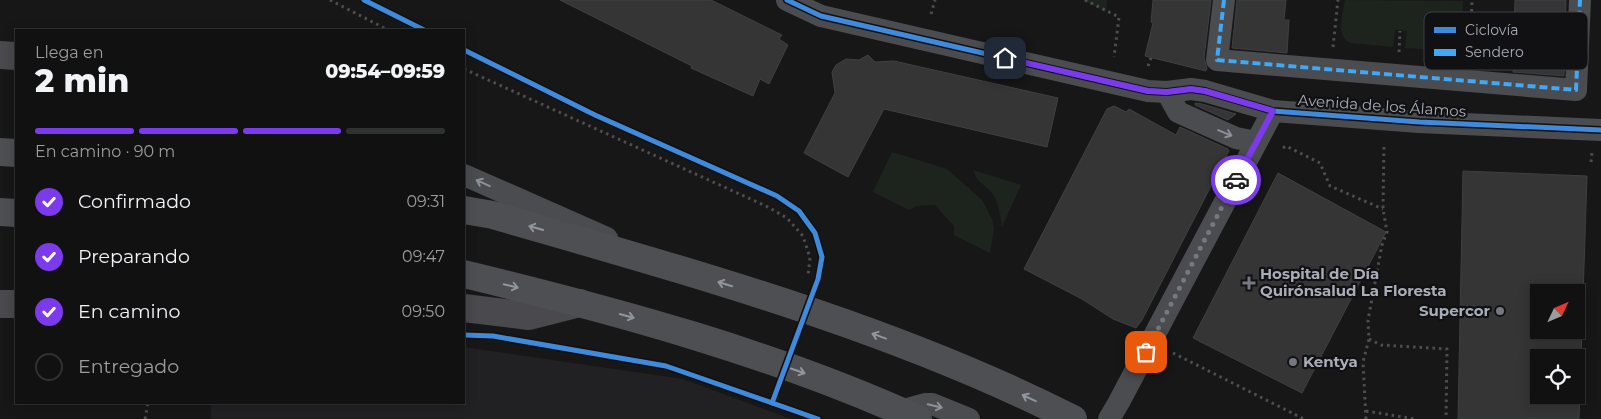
<!DOCTYPE html>
<html lang="es">
<head>
<meta charset="utf-8">
<style>
	body { margin:0; font-family:Montserrat,sans-serif; background:#1a1a1a; color:#f1f3f6; height:100vh; display:flex; flex-direction:column; font-size:19px; white-space:nowrap }
	* { box-sizing:border-box; margin:0 }
	p { font-size:16px; color:#9c9d9f }
	.icon { flex:none; width:28px; height:28px; fill:none; stroke:currentColor; stroke-width:2; stroke-linecap:round; stroke-linejoin:round }
	.map { position:relative; flex:1; overflow:hidden }
	.panel { position:absolute; left:15px; top:29px; width:450px; height:375px; display:flex; flex-direction:column; background:#111; border-radius:0px; box-shadow:0 2px 12px #0003,0 0 0 1px #303131 }
	.panel>* { flex:none }
	.needle { width:32px; rotate:46deg }
	.controls { position:absolute; left:1530px; top:284px; display:grid; gap:10px }
	.controls a { display:grid; place-items:center; width:55px; height:55px; border-radius:0px; background:#111; box-shadow:0 2px 12px #0003,0 0 0 1px #303131; font-size:25px }
	.pin { position:absolute; display:grid; place-items:center; width:42px; height:42px; color:#fff; margin:-21px; border-radius:10px; box-shadow:0 2px 8px #0006 }
	.courier { position:absolute; display:grid; place-items:center; width:50px; height:50px; margin:-25px; border:4px solid #7c3aed; border-radius:50%; background:#fff; color:#222; box-shadow:0 1px 6px #0007 }
	.headline em { font-style:normal; font-weight:800 }
	.headline div { display:flex; flex-direction:column-reverse }
	.headline { display:flex; align-items:center; justify-content:space-between; height:85px; padding:0 20px }
	h1 { font-size:32px; font-weight:800; line-height:38px }
	.bar { display:grid; grid-template-columns:repeat(4,1fr); gap:8px 5px; align-content:center; height:60px; padding:0 20px }
	.bar i { height:6px; border-radius:4px; background:#303131 }
	.bar .on { background:#7c3aed }
	.bar p { grid-column:span 4 }
	ol { padding:0 20px; list-style:none }
	li { display:flex; align-items:center; gap:15px; height:55px }
	li p { margin-inline-start:auto }
	li .icon { padding:5px; border-radius:50%; background:#7c3aed; color:#fff; stroke-width:4 }
	li:last-child { color:#9c9d9f }
	li i { width:28px; height:28px; border:2px solid #303131; border-radius:50% }
	.map>svg:first-child { display:block }
	.built { fill:#212123 }
	.green { fill:#1d241e }
	.building { fill:#353536; stroke:#3f4043; fill-rule:evenodd }
	.lines { fill:none; stroke-linecap:round; stroke-linejoin:round }
	.path { stroke:#4d4e52; stroke-width:3; stroke-dasharray:2.5 4; stroke-linecap:butt }
	.street { stroke:#4b4c50; stroke-width:22 }
	.secondary { stroke:#4a4a4e; stroke-width:28 }
	.primary { stroke:#4d4f52; stroke-width:28 }
	.quiet { stroke:#3fa9f5; stroke-width:4; stroke-dasharray:8 4; stroke-linecap:butt }
	.cycleway-casing { stroke:#111113; stroke-width:8 }
	.cycleway { stroke:#408adc; stroke-width:5 }
	.oneway { stroke:#8c9099 }
	.oneway2 { stroke:#91969e }
	.done { stroke:#757880; stroke-width:5; stroke-dasharray:0 9 }
	.route { stroke:#7c3aed; stroke-width:6 }
	.poi-dot { fill:#757880; stroke:#111113; stroke-width:2 }
	.labels { text-anchor:middle; stroke-width:4.5; stroke-linejoin:round; paint-order:stroke }
	.street-label { font-size:15px; fill:#a8adb8; stroke:#111113 }
	.poi-label { font-size:15px; font-weight:bold; fill:#a8adb8; stroke:#111113; text-anchor:start }
	.key { fill:#111113; stroke:#3e4045; stroke-width:1 }
	.key-label { font-size:14px; fill:#a8adb8 }
</style>
</head>
<body>
<div class="map">
<svg width="1601" height="419" viewBox="0 0 1601 419">
	<rect width="100%" height="100%" fill="#171717"/>
	<!-- built -->
	<path class="built" d="M464,347L683,379L791,419H211V403L464,402Z"/>
	<!-- green -->
	<g class="green">
		<path d="M1082,0H1107L1106,12Z"/>
		<path d="M1345,0L1463,1L1462,41L1454,51L1405,48L1407,31L1395,30L1393,47L1351,43C1335,37 1343,13 1345,0Z"/>
		<path d="M892,152L947,169L982,200L992,219L994,229L990,253L954,235V226L935,205L917,206L909,210L873,192Z"/>
		<path d="M973,170L1021,185L1002,227C1000,216 999,201 991,192C983,183 977,183 973,170Z"/>
	</g>
	<!-- building -->
	<g class="building">
		<path d="M560,0H711L782,35L779,39L788,45L769,84L760,79L753,96L691,68L692,66Z"/>
		<path d="M1153,0H1211L1204,58L1207,68L1206,71L1145,56L1153,23L1151,22Z"/>
		<path d="M1237,0H1286L1284,20H1289L1287,53L1232,48Z"/>
		<path d="M1515,0H1566L1564,76L1513,72Z"/>
		<path d="M868,55L875,62L894,61L1058,98L1047,147L884,109L848,177L804,153L835,93L832,72L836,65L846,59L859,60Z"/>
		<path d="M1195,103L1202,104L1236,114L1228,120L1195,105Z"/>
		<path d="M1114,106L1126,112L1129,109L1176,135L1180,127L1228,149L1229,151L1142,320L1136,328L1113,319L1082,299L1024,269L1107,109Z"/>
		<path d="M1463,171L1587,176L1579,419H1458ZM1539,292H1576V330H1539ZM1539,358H1576V395H1539Z"/>
		<path d="M1278,173L1386,232L1302,393L1193,338Z"/>
	</g>
	<g class="lines">
		<!-- path -->
		<g class="path">
			<path d="M330,0L388,30"/>
			<path d="M1085,0L1119,17L1114,57"/>
			<path d="M931,14L935,0"/>
			<path d="M1333,47L1338,0"/>
			<path d="M1399,52L1400,31"/>
			<path d="M1470,57L1472,0"/>
			<path d="M1148,66L1151,58"/>
			<path d="M464,69L766,206L787,218L803,236L810,258L808,276"/>
			<path d="M1283,148L1286,146L1320,163L1330,186L1383,209"/>
			<path d="M1591,162L1592,152"/>
			<path d="M1369,339L1381,345L1447,349L1446,419"/>
			<path d="M1173,353L1304,419"/>
			<path d="M1366,411L1415,419"/>
			<path d="M145,419L148,402"/>
			<path d="M1366,419L1363,362L1369,339L1368,320L1382,245L1387,232L1383,209L1384,143"/>
		</g>
		<!-- street -->
		<g class="street">
			<path d="M787,0L821,16L1148,91L1167,92L1191,89L1205,91L1273,111L1419,122L1601,130"/>
			<path d="M1224,0L1217,60L1576,90L1580,0"/>
			<path d="M1167,92L1178,112L1236,138L1256,142"/>
			<path d="M464,175L607,238"/>
			<path d="M900,411L925,404H932L969,419"/>
			<path d="M1109,419L1119,402L1273,111"/>
		</g>
		<!-- secondary -->
		<g class="secondary">
			<path d="M0,55L16,56"/>
			<path d="M0,304H16"/>
			<path d="M464,308L529,316L580,303"/>
		</g>
		<!-- primary -->
		<g class="primary">
			<path d="M0,152L16,153"/>
			<path d="M464,210L493,215C689,272 890,326 1073,419"/>
			<path d="M0,212L16,213"/>
			<path d="M464,274C617,311 775,354 918,419"/>
		</g>
		<!-- quiet -->
		<path class="quiet" d="M1224,0L1217,60L1576,90L1580,0"/>
		<!-- cycleway casing -->
		<g class="cycleway-casing">
			<g id="cycleway">
				<path d="M364,0L424,30"/>
				<path d="M787,0L821,16L1148,91L1167,92L1191,89L1205,91L1273,111L1419,122L1601,130"/>
				<path d="M464,50L595,115L777,196L799,211L815,233L822,257L818,279L772,403"/>
				<path d="M464,335L493,336L666,366L818,419"/>
			</g>
		</g>
		<!-- cycleway -->
		<use href="#cycleway" class="cycleway"/>
	</g>
	<!-- one-way arrows -->
	<defs><path id="oneway-shaft" d="M-6 0H5M1.5-3L5.5 0L1.5 3" fill="none" stroke-width="1.6" stroke-linecap="round" stroke-linejoin="round" transform="scale(1.25)"/></defs>
	<g class="oneway">
		<use href="#oneway-shaft" transform="translate(1225 133) rotate(22)"/>
		<use href="#oneway-shaft" transform="translate(483 183) rotate(-156)"/>
		<use href="#oneway-shaft" transform="translate(935 406) rotate(14)"/>
	</g>
	<g class="oneway2">
		<use href="#oneway-shaft" transform="translate(536 228) rotate(-164)"/>
		<use href="#oneway-shaft" transform="translate(725 284) rotate(-163)"/>
		<use href="#oneway-shaft" transform="translate(511 286) rotate(14)"/>
		<use href="#oneway-shaft" transform="translate(627 316) rotate(16)"/>
		<use href="#oneway-shaft" transform="translate(879 336) rotate(-160)"/>
		<use href="#oneway-shaft" transform="translate(798 371) rotate(19)"/>
		<use href="#oneway-shaft" transform="translate(1029 398) rotate(-155)"/>
	</g>
	<g class="lines">
		<!-- done -->
		<path class="done" d="M1146,352L1236,180"/>
		<!-- route -->
		<path class="route" d="M1005,58L1148,91L1167,92L1191,89L1205,91L1273,111L1236,180"/>
	</g>
	<!-- markers -->
	<g class="poi-dot">
		<path d="M1246.5 275.5h5v5h5v5h-5v5h-5v-5h-5v-5h5z"/>
		<circle cx="1500" cy="311" r="5"/>
		<circle cx="1293" cy="362" r="5"/>
	</g>
	<g class="labels">
		<!-- street labels -->
		<g class="street-label">
			<text transform="translate(1382 106) rotate(4)" y="5">Avenida de los Álamos</text>
		</g>
		<!-- poi labels -->
		<g class="poi-label">
			<text x="1260" y="279">Hospital de Día<tspan x="1260" dy="17">Quirónsalud La Floresta</tspan></text>
			<text x="1490" y="316" text-anchor="end">Supercor</text>
			<text x="1303" y="367">Kentya</text>
		</g>
	</g>
	<!-- legend -->
	<rect x="1424" y="12" width="164" height="58" rx="8" class="key"/>
	<rect x="1434" y="27" width="22" height="6" fill="#408adc"/>
	<rect x="1434" y="49" width="22" height="7" fill="#3fa9f5"/>
	<g class="key-label">
		<text x="1465" y="35">Ciclovía</text>
		<text x="1465" y="57">Sendero</text>
	</g>
</svg>
<div class="controls">
<a><svg class="needle" viewBox="-14 -14 28 28"><path d="M0-13l5 13h-10z" fill="#e53935"/><path d="M0 13l5-13h-10z" fill="#9c9d9f"/></svg></a>
<a><svg class="icon" aria-label="locate" viewBox="0 0 24 24"><circle cx="12" cy="12" r="6"/><path d="M12 2v4M12 18v4M2 12h4M18 12h4"/></svg></a>
</div>
<div class="pin" style="left:1146px;top:352px;background:#ea580c"><svg class="icon" aria-label="bag" viewBox="0 0 24 24"><path d="M5 8h14l-1 12H6zM9 8a3 3 0 0 1 6 0"/></svg></div>
<div class="pin" style="left:1005px;top:58px;background:#1f2937"><svg class="icon" aria-label="home" viewBox="0 0 24 24"><path d="M3 11l9-7 9 7M6 9v11h12V9"/></svg></div>
<div class="courier" style="left:1236px;top:180px"><svg class="icon" aria-label="car" viewBox="0 0 24 24"><path d="M5 17H2v-5l4-1 3-4h7l3 4 3 1v5h-3M9 17h6M6 11h13"/><circle cx="7" cy="17" r="2"/><circle cx="17" cy="17" r="2"/></svg></div>
<section class="panel">
<div class="headline"><div><h1>2 min</h1><p>Llega en</p></div><em>09:54–09:59</em></div>
<div class="bar"><i class="on"></i><i class="on"></i><i class="on"></i><i></i><p>En camino · 90 m</p></div>
<ol>
<li><svg class="icon" aria-label="check" viewBox="0 0 24 24"><path d="M5 12l5 5 9-10"/></svg>Confirmado<p>09:31</p></li>
<li><svg class="icon" aria-label="check" viewBox="0 0 24 24"><path d="M5 12l5 5 9-10"/></svg>Preparando<p>09:47</p></li>
<li><svg class="icon" aria-label="check" viewBox="0 0 24 24"><path d="M5 12l5 5 9-10"/></svg>En camino<p>09:50</p></li>
<li><i></i>Entregado</li>
</ol>
</section>
</div>
</body>
</html>
